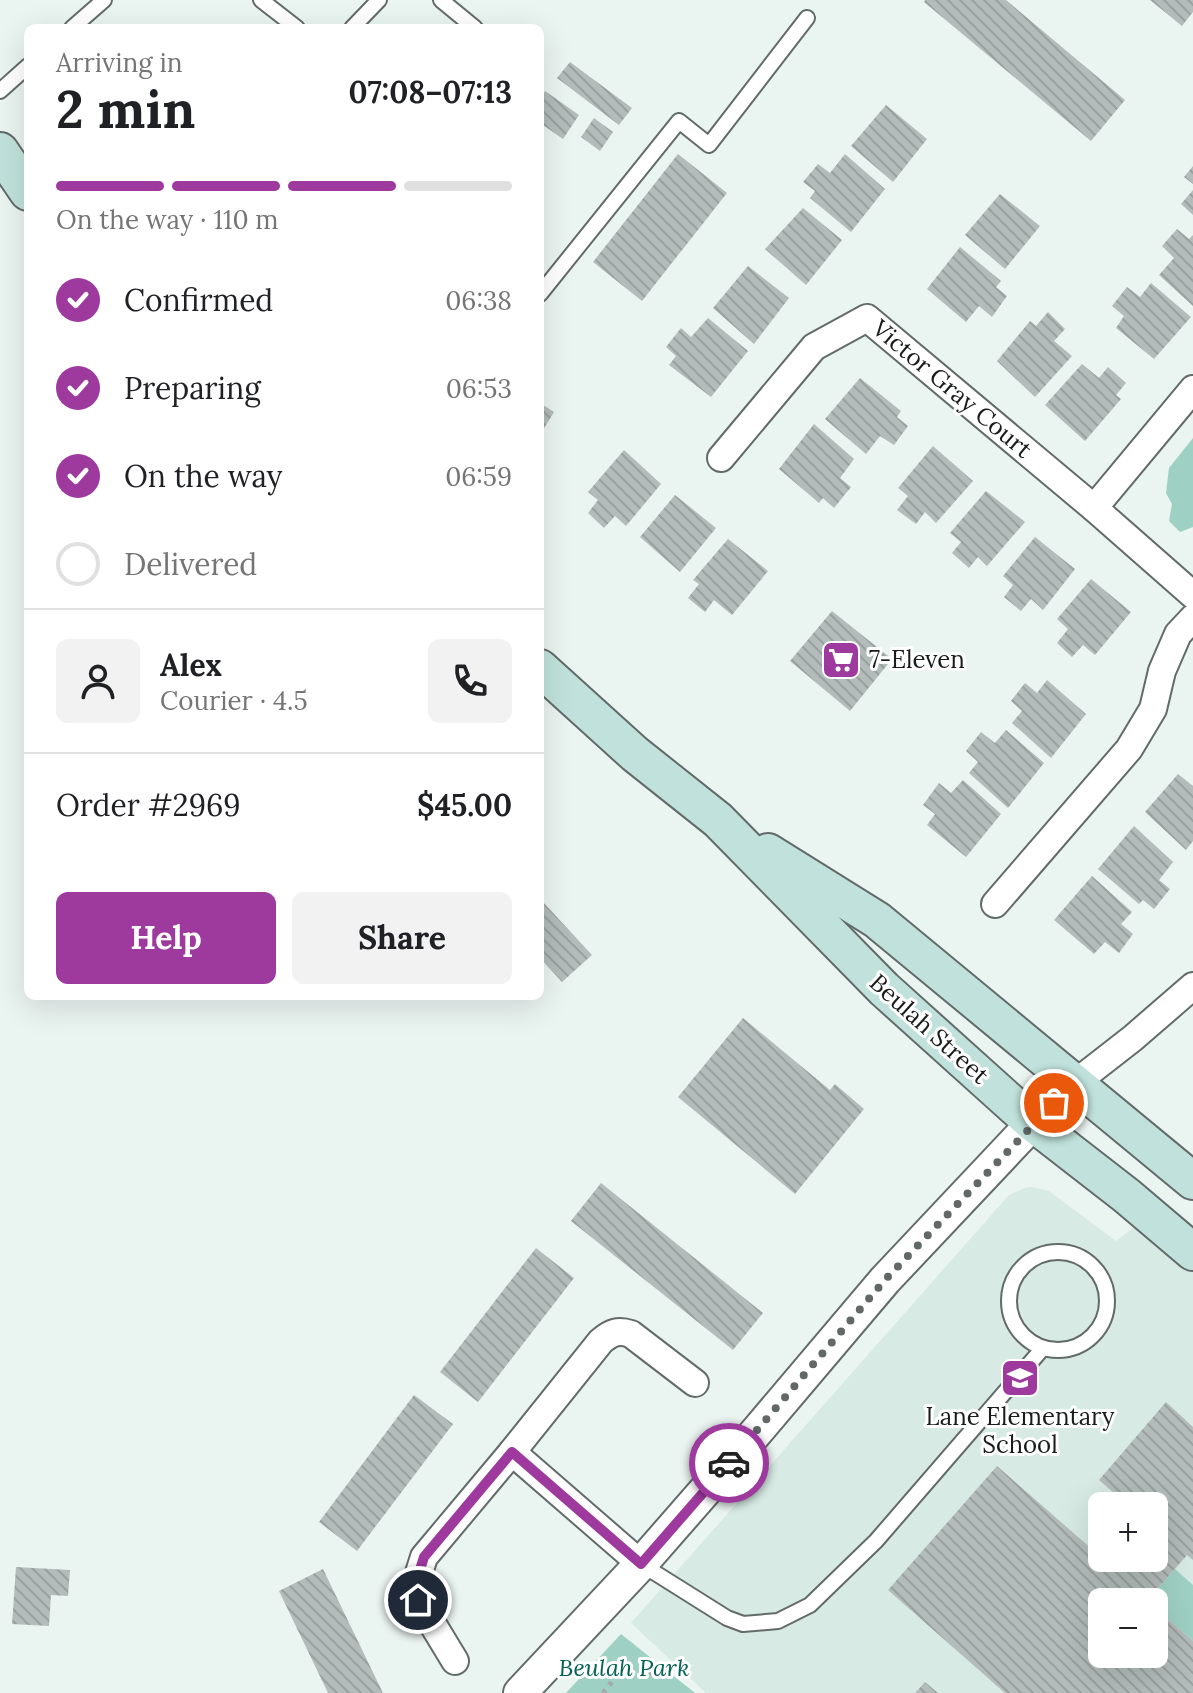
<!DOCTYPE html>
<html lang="en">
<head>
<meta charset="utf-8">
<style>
	body { margin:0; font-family:Lora,serif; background:#f2f2f2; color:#202124; height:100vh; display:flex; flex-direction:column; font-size:30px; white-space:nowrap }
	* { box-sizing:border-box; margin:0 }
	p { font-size:26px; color:#757577 }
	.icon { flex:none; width:44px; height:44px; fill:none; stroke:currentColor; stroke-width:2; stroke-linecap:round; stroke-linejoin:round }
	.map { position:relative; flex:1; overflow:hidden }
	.details { position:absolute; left:24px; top:24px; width:520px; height:976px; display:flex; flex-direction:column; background:#fff; border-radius:12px; box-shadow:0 8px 32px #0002 }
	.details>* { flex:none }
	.controls { position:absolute; left:1088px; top:1492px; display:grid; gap:16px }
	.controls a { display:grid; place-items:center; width:80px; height:80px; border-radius:12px; background:#fff; box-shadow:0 8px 32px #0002; font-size:40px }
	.pin { position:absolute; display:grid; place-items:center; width:68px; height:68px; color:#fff; margin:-34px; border:4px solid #fff; border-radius:50%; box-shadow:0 2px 8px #0007 }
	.courier { position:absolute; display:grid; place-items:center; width:80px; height:80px; margin:-40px; border:6px solid #9e399e; border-radius:50%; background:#fff; color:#222; box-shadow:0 2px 10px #0007 }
	.summary em { font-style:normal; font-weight:800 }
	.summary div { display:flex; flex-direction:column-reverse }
	.summary { display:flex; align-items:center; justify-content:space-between; height:136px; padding:0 32px }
	h1 { font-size:52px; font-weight:800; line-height:60px }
	.bar { display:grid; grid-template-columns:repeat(4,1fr); gap:12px 8px; align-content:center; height:96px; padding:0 32px }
	.bar i { height:10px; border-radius:6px; background:#e0e0e0 }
	.bar .selected { background:#9e399e }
	.bar p { grid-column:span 4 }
	.line { display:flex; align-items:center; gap:20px; padding:0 32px; border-top:2px solid #e0e0e0 }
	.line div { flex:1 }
	.round { display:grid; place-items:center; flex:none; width:84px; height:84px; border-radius:12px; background:#f2f2f2 }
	ol { padding:0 32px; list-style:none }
	li { display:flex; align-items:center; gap:24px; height:88px }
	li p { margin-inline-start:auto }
	li .icon { padding:8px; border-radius:50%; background:#9e399e; color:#fff; stroke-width:4 }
	li:last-child { color:#757577 }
	li i { width:44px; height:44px; border:4px solid #e0e0e0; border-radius:50% }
	.action { display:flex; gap:16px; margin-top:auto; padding:16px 32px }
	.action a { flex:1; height:92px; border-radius:12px; background:#9e399e; color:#fff; font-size:32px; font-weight:800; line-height:92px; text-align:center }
	.action a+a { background:#f2f2f2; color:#202124 }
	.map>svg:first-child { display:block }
	.built { fill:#d7eae4; fill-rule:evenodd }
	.park { fill:#9fd0c4 }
	.building { fill:url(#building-back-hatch) }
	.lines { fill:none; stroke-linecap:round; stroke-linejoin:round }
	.service-casing { stroke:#626b69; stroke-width:18 }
	.minor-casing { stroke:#626b69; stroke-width:30 }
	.tertiary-casing { stroke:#626b69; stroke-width:36 }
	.secondary-casing { stroke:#626b69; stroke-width:40 }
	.path { stroke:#a3aba9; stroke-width:5; stroke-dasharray:4 6; stroke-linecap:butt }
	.service { stroke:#fff; stroke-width:14 }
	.minor { stroke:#fff; stroke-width:26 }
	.tertiary { stroke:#fff; stroke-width:32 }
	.secondary { stroke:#c1e2dc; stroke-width:36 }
	.done { stroke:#626866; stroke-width:8; stroke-dasharray:0 14.4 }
	.route { stroke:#9e399e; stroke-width:10 }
	.labels { text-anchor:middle; stroke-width:6; stroke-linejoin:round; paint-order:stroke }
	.street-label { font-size:24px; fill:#191c1b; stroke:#fff }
	.poi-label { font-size:24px; fill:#191c1b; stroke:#fff; text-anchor:start }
	.park-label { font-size:24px; font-style:italic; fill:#046355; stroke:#fff }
</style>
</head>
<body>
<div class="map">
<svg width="1193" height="1693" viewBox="0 0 1193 1693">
	<defs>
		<pattern id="building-back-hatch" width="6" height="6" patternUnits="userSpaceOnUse" patternTransform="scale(2)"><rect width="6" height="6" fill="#b3bcba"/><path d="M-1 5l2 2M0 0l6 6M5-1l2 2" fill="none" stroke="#99a19f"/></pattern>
	</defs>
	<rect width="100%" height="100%" fill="#eaf4f1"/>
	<!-- built -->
	<path class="built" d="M1032,1187L1049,1191L1116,1241L1149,1216L1193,1250V1693H706L631,1623L1009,1195L1025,1188ZM1102,1506H1154V1558H1102ZM1102,1602H1154V1654H1102Z"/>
	<!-- park -->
	<g class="park">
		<path d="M1193,438V527L1180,532L1169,521L1172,504L1166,493L1169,468Z"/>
		<path d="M1175,1569L1193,1585V1641L1154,1607V1602L1147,1601Z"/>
		<path d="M621,1634L695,1693H566Z"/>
	</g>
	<!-- building -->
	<g class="building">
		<path d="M925,0H1006L1125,100L1091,141L924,2Z"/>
		<path d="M1150,0H1193V12L1182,26Z"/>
		<path d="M570,62L632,108L619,125L557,78Z"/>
		<path d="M545,91L579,115L563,139L540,123V98Z"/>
		<path d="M886,105L927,139L893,182L851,146Z"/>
		<path d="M594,118L613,132L600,151L581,137Z"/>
		<path d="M678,154L727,193L642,301L593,262Z"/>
		<path d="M845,154L885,189L851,232L810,198L815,191L803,182L818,164L830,173Z"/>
		<path d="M1193,166V184L1184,177Z"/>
		<path d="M1193,190V215L1181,204Z"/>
		<path d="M1000,194L1040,226L1005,269L965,235Z"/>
		<path d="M803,208L842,240L806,285L765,249Z"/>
		<path d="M1177,229L1189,239L1193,235V306L1159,275L1174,258L1162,246Z"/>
		<path d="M960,247L1001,281L996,287L1007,296L992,317L979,306L966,322L927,289Z"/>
		<path d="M748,266L789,298L754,344L713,308Z"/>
		<path d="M1151,283L1191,317L1154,359L1116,328L1124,316L1112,306L1127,287L1140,297Z"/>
		<path d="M1048,312L1065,329L1054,341L1072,356L1035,397L997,361L1030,321L1036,326Z"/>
		<path d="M708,318L748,351L711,397L669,365L676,356L666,347L681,328L691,337Z"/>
		<path d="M1082,364L1099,378L1108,367L1126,383L1116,395L1121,399L1085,441L1045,405Z"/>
		<path d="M860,378L901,411L897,417L908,426L894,445L880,436L866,454L825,419Z"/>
		<path d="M540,403L554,412L540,435Z"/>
		<path d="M814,424L854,459L840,478L851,487L834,508L823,498L819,503L779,469Z"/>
		<path d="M933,446L973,481L936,523L925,512L916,524L897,510L908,496L898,488Z"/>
		<path d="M624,450L661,484L626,526L615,516L604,528L588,513L598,500L588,492Z"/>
		<path d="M986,491L1025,522L987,566L978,557L969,568L952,553L961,542L950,533Z"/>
		<path d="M675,495L716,528L680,572L640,537Z"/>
		<path d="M1035,537L1075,569L1043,610L1031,599L1021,611L1004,597L1013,585L1003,576Z"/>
		<path d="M728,539L768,571L732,615L714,600L705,612L688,598L699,584L693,580Z"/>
		<path d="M1091,579L1131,612L1095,655L1083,645L1072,657L1057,643L1068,629L1057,619Z"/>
		<path d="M832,611L892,659L850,711L790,661Z"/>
		<path d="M1047,680L1086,714L1051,758L1012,723L1022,711L1011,701L1025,683L1037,693Z"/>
		<path d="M1006,730L1044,763L1008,808L969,773L978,762L966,751L981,732L995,743Z"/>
		<path d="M1178,774L1193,786V841L1186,850L1145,812Z"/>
		<path d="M963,780L1001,814L966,857L927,825L935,814L923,805L939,783L951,793Z"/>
		<path d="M1134,826L1173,862L1159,880L1170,889L1154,909L1143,900L1139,904L1098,869Z"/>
		<path d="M1092,876L1132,912L1121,924L1133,934L1119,953L1105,942L1094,954L1054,920Z"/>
		<path d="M542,901L592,955L562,982L540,958V903Z"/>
		<path d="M743,1018L830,1090L835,1084L864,1109L795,1194L678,1097Z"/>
		<path d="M601,1183L763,1313L733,1350L571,1221Z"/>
		<path d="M536,1248L574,1278L478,1402L440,1372Z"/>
		<path d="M414,1395L453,1424L357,1551L319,1522Z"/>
		<path d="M1166,1402L1193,1427V1560L1187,1555L1146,1602H1102V1654H1154V1607L1193,1641V1693H1005L888,1590L997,1466L1118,1572L1130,1558H1154V1506H1129L1099,1480Z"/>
		<path d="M16,1567L70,1570L68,1596L51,1595L49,1626L12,1624Z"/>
		<path d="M323,1569L383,1693H328L279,1591Z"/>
		<path d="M925,1682L938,1693H915Z"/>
	</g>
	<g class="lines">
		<!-- service casing -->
		<g class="service-casing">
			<g id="service">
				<path d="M261,0L297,28"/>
				<path d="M441,0L475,28"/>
				<path d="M72,28L104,0"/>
				<path d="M352,28L379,0"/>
				<path d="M0,91L28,66"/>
				<path d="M540,294L679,121L709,145L807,18"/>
				<circle cx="1058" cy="1301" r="49"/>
				<path d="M641,1564L727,1618L743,1624L778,1621L810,1605L876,1541L1043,1348"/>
			</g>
		</g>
		<!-- minor casing -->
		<g class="minor-casing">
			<g id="minor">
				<path d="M721,458L814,347L867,318L1094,508L1193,595"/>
				<path d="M1094,508L1193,389"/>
				<path d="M995,904L1129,749L1153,709L1162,671L1178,634L1193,618"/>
				<path d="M1074,1084L1133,1038L1193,986"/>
				<path d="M641,1564L512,1452L601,1341C612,1332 618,1330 631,1334L695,1383"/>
				<path d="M455,1661L418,1600L417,1579L424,1557L512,1452"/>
			</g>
		</g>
		<!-- tertiary casing -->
		<g class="tertiary-casing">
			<path id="tertiary" d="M520,1693L641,1564L758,1430L885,1280L1033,1123L1074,1084"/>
		</g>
		<!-- secondary casing -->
		<g class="secondary-casing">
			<g id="secondary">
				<path d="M0,151L28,192"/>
				<path d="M540,668L635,754L718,820L884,989L1004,1097L1033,1123L1127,1196L1193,1252"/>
				<path d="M768,852L877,920L1193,1181"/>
			</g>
		</g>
		<!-- path -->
		<path class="path" d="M603,1693L624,1666L640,1673L677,1671"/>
		<!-- service -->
		<use href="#service" class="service"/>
		<!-- minor -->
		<use href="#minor" class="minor"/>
		<!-- tertiary -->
		<use href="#tertiary" class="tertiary"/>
		<!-- secondary -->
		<use href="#secondary" class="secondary"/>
	</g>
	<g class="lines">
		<!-- done -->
		<path class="done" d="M729,1463L885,1280L1054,1103"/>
		<!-- route -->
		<path class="route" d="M418,1600L417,1579L424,1557L512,1452L641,1564L729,1463"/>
	</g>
	<!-- icons -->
	<defs>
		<g id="supermarket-square" transform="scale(2)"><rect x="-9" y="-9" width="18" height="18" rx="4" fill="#9e399e" stroke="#fff"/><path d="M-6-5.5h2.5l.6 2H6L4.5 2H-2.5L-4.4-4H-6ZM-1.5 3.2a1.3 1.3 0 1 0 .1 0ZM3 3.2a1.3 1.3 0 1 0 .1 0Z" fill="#fff"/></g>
		<g id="school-square" transform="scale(2)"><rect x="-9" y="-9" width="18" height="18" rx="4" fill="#9e399e" stroke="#fff"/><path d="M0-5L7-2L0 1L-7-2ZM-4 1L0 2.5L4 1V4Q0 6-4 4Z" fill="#fff"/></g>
	</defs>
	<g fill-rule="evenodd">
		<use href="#supermarket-square" x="841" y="660"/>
		<use href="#school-square" x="1020" y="1378"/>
	</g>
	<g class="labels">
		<!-- street labels -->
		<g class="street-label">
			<text transform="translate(952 389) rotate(40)" y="8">Victor Gray Court</text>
			<text transform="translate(929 1029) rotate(42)" y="8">Beulah Street</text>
		</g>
		<!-- poi labels -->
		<g class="poi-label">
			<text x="869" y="668">7-Eleven</text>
			<text x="1020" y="1425" text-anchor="middle">Lane Elementary<tspan x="1020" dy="28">School</tspan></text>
		</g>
		<!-- park labels -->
		<g class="park-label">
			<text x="624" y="1676">Beulah Park</text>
		</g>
	</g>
</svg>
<div class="controls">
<a>+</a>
<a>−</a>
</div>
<div class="pin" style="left:1054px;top:1103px;background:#ea580c"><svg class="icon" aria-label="bag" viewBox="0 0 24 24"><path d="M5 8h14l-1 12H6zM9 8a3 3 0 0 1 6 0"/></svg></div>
<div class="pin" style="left:418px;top:1600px;background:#1f2937"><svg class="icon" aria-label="home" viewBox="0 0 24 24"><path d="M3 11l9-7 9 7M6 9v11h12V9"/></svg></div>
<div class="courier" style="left:729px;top:1463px"><svg class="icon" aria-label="car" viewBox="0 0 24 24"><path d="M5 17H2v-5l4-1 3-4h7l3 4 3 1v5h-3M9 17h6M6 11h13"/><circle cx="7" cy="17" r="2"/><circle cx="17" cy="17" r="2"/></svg></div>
<section class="details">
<div class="summary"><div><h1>2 min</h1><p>Arriving in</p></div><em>07:08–07:13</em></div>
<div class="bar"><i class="selected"></i><i class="selected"></i><i class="selected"></i><i></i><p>On the way · 110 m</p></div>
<ol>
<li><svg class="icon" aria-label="check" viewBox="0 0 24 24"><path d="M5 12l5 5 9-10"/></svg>Confirmed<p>06:38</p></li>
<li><svg class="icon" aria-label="check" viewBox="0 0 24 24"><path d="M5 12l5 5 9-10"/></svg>Preparing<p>06:53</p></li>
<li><svg class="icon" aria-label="check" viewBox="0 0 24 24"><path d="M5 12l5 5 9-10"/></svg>On the way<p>06:59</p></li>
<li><i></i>Delivered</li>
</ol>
<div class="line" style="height:144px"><a class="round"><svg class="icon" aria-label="person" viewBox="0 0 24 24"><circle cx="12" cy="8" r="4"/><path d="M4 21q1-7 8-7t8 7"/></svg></a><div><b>Alex</b><p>Courier · 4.5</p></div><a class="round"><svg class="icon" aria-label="phone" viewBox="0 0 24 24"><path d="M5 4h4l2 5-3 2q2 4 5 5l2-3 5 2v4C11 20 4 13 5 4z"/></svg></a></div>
<div class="line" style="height:104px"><div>Order #2969</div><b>$45.00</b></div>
<div class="action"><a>Help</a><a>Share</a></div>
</section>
</div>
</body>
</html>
